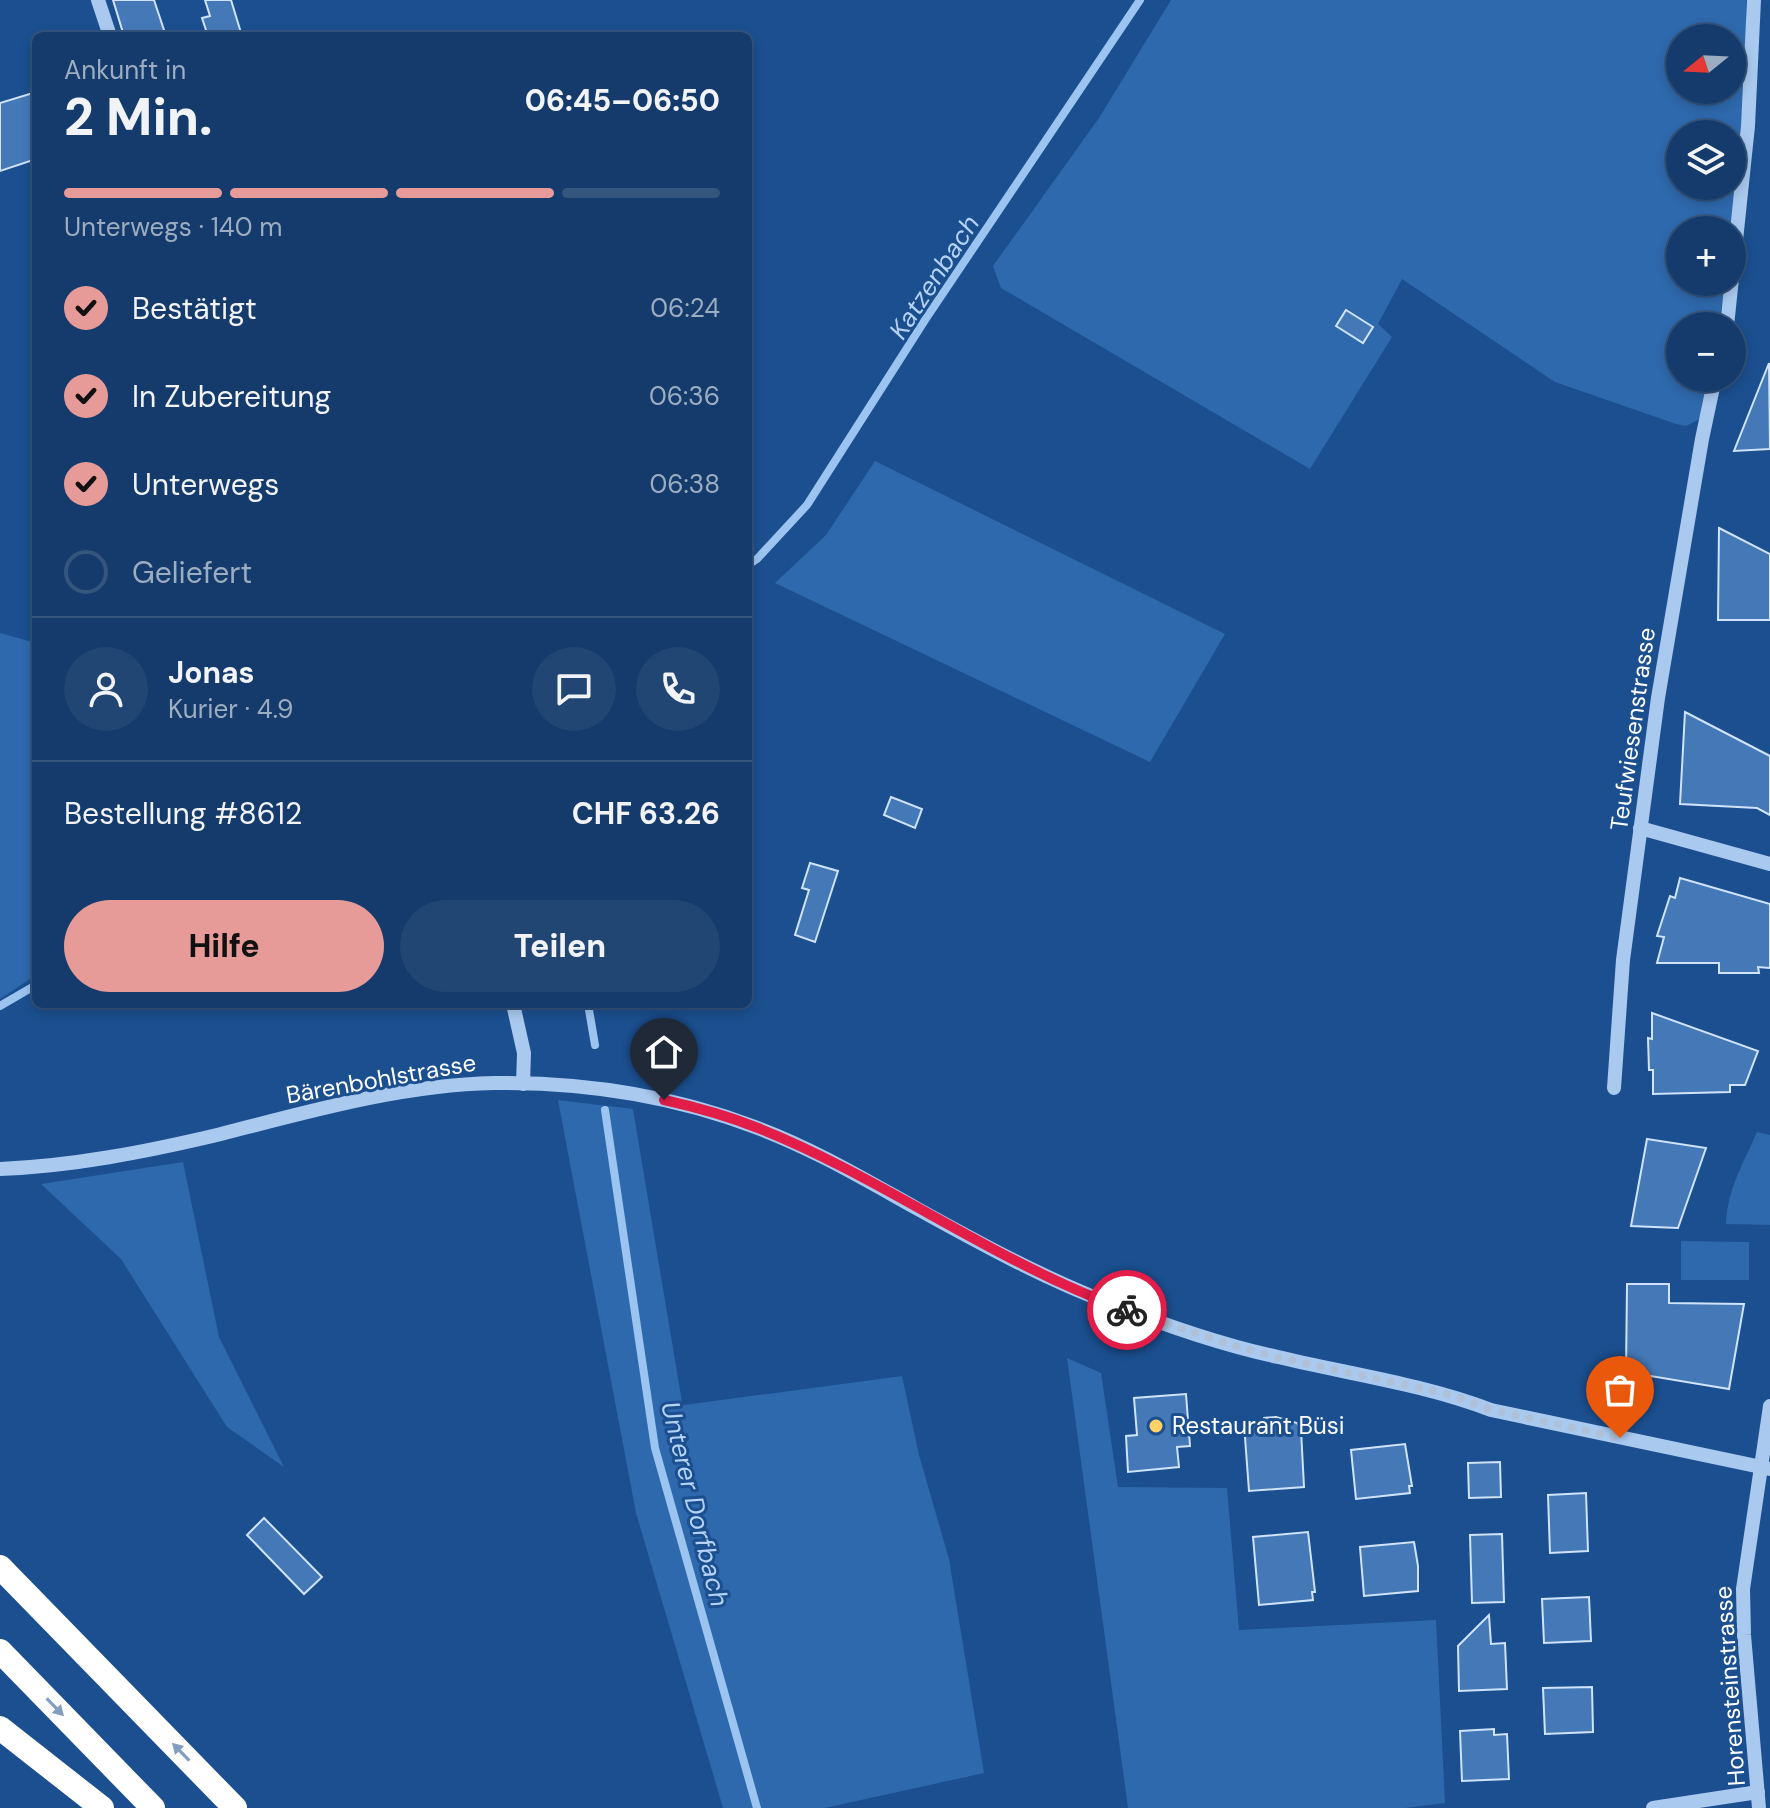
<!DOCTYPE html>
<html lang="de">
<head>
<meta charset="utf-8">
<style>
	body { margin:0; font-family:"DM Sans",sans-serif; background:#214673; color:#f1f3f6; height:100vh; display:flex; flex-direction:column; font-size:30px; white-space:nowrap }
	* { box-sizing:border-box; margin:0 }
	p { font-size:26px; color:#9dadc1 }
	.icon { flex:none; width:44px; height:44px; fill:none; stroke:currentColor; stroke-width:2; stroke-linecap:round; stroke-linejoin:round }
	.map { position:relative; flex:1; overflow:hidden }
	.drawer { position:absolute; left:32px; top:32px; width:720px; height:976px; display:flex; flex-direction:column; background:#143b6b; border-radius:12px; box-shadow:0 4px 12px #0003,0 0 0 2px #33557e }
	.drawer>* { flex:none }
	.needle { width:52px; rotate:252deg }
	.tools { position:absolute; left:1666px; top:24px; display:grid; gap:16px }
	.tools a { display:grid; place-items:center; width:80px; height:80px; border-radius:50%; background:#143b6b; box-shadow:0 4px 12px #0003,0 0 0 2px #33557e; font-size:40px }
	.pin { position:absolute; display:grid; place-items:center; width:68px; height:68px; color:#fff; margin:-82px -34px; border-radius:50% 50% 50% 0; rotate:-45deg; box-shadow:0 0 8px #0007 }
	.pin .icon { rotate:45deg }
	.courier { position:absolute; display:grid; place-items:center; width:80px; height:80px; margin:-40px; border:6px solid #e11d48; border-radius:50%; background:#fff; color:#222; box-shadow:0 2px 10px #0007 }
	.headline em { font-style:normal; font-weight:800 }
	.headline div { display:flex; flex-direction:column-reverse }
	.headline { display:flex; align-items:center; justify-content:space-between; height:136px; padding:0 32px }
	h1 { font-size:52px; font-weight:800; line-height:60px }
	.bar { display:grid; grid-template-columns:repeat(4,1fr); gap:12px 8px; align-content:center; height:96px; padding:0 32px }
	.bar i { height:10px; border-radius:6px; background:#33557e }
	.bar .active { background:#e69b98 }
	.bar p { grid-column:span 4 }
	.line { display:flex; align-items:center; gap:20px; padding:0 32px; border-top:2px solid #33557e }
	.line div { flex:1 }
	.round { display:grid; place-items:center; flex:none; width:84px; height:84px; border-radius:42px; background:#214673 }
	ol { padding:0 32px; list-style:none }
	li { display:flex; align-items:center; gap:24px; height:88px }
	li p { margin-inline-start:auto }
	li .icon { padding:8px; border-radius:50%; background:#e69b98; color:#111; stroke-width:4 }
	li:last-child { color:#9dadc1 }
	li i { width:44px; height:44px; border:4px solid #33557e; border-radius:50% }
	.cta { display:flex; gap:16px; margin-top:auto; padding:16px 32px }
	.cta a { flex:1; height:92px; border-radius:48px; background:#e69b98; color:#111; font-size:32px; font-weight:800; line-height:92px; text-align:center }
	.cta a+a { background:#214673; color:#f1f3f6 }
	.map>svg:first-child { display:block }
	.green { fill:#2e69ad; fill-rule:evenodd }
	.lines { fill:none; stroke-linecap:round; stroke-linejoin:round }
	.stream { stroke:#9cc4f0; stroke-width:8 }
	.building { fill:#4478b7; stroke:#cfe3fa; stroke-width:2 }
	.minor { stroke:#a9c9ee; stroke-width:14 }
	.highway { stroke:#fff; stroke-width:24 }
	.oneway { fill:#829ec1 }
	.done { stroke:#afc1d8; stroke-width:8; stroke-dasharray:0 14.4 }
	.route { stroke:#e11d48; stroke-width:10 }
	.poi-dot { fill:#ffd166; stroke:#1b4f8f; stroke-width:3 }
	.labels { text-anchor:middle; stroke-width:6; stroke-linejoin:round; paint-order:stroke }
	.street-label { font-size:24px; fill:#fff; stroke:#1b4f8f }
	.poi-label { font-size:24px; fill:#fff; stroke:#1b4f8f; text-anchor:start }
	.water-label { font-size:26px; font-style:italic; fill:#b5d3f5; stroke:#1b4f8f }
</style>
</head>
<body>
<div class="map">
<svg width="1770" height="1808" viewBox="0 0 1770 1808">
	<rect width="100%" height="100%" fill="#1b4f8f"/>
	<!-- green -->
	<g class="green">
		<path d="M1171,0H1746V63L1732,239V230H1680V282H1726L1718,326H1680V378H1709L1700,419L1686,426L1676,424L1555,382L1402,279L1378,324L1392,337L1310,469L1001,288L993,266L1099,118ZM1680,38H1732V90H1680ZM1680,134H1732V186H1680Z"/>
		<path d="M875,461L1225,634L1150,762L775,583L826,535Z"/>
		<path d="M0,633L36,643V975L0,999Z"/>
		<path d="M558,1100L633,1109L682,1402L669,1407L902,1376L919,1455L949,1559L984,1773L825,1808H723L636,1513Z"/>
		<path d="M1757,1132L1770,1135V1225L1726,1224C1727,1190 1744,1162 1757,1132Z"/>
		<path d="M183,1162L219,1337L284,1467L227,1427L121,1259L41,1184Z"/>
		<path d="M1681,1241L1749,1242V1280H1681Z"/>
		<path d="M1067,1358L1101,1373L1118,1487L1227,1488L1239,1630L1436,1620L1445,1803L1405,1808H1128Z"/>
	</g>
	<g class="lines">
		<!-- stream -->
		<g class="stream">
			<path d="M748,565L757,559L807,505L925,320L1140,0"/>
			<path d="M588,1004L595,1045"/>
			<path d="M0,1006L36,985"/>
			<path d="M605,1110L655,1448L757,1808"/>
		</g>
	</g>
	<!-- building -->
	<g class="building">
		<path d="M113,0H154L166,36H124Z"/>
		<path d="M205,0H231L242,36H208L202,18L210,16Z"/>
		<path d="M36,92V159L0,171V103Z"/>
		<path d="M1346,310L1373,327L1363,343L1336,326Z"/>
		<path d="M1769,363L1770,449L1734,451Z"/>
		<path d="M1719,528L1770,554V620H1718Z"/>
		<path d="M1685,712L1770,756V815L1757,808L1680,804Z"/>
		<path d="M891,797L922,809L915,828L884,815Z"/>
		<path d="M810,863L838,871L815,942L795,935L809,890L802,888Z"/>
		<path d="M1680,878L1770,904V968L1758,967L1759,973H1719V963H1657L1664,937L1657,936L1670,896L1675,898Z"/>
		<path d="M1652,1013L1758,1051L1745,1085H1730V1092L1653,1094V1070H1649L1648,1038L1652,1039Z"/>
		<path d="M1647,1139L1706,1148L1678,1228L1631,1226Z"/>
		<path d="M1627,1284H1669V1303L1744,1304L1729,1389L1626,1372Z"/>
		<path d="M1186,1394L1190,1446L1177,1447L1179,1467L1128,1472L1126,1436L1137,1435L1134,1398Z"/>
		<path d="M1276,1417L1297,1423L1301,1430L1304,1487L1249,1491L1244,1424L1264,1422V1418Z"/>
		<path d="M1405,1444L1412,1486H1409L1410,1493L1356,1499L1351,1450Z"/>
		<path d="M1500,1462L1501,1497L1469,1498L1468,1463Z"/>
		<path d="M1586,1493L1588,1551L1550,1553L1548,1495Z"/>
		<path d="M264,1518L322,1577L304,1594L247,1535Z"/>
		<path d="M1308,1532L1315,1592H1312L1313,1600L1259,1605L1253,1537Z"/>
		<path d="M1502,1534L1504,1602L1472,1603L1470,1535Z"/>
		<path d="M1414,1542L1418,1566V1591L1364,1596L1360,1547Z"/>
		<path d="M1589,1597L1591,1641L1544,1643L1542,1599Z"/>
		<path d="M1489,1615L1491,1644L1505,1643L1507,1689L1459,1691L1458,1646Z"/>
		<path d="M1592,1687L1593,1732L1545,1734L1543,1688Z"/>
		<path d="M1494,1729V1735L1507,1734L1509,1779L1462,1781L1460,1731Z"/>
	</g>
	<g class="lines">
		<!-- minor -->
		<g class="minor">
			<path d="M98,0L110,36"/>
			<path d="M1727,326L1748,126L1754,0"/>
			<path d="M1640,828L1770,864"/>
			<path d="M513,1004L524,1053L523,1084"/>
			<path d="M1614,1088L1623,960L1658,698L1702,439L1715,378"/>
			<path d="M0,1169C73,1166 145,1152 217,1135C307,1112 400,1085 494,1083C584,1082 671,1095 755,1127C812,1148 864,1179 916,1208C981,1244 1045,1279 1114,1305C1167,1326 1222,1345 1278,1357C1349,1374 1423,1384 1491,1410L1770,1469"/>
			<path d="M1653,1808L1758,1792"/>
			<path d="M1759,1808L1744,1635L1743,1589L1770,1406"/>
		</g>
		<!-- highway -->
		<g class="highway">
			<path d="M0,1567L235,1808"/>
			<path d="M0,1651L153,1808"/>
			<path d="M0,1728L102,1808"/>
		</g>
	</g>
	<!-- one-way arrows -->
	<defs><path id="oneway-solid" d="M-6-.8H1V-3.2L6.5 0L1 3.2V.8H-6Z" transform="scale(2)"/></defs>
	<g class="oneway">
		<use href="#oneway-solid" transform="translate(55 1707) rotate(46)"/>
		<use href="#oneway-solid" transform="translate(181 1752) rotate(-134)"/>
	</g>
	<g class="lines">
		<!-- done -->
		<path class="done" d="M1127,1310L1232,1345L1276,1357L1452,1395L1491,1410L1620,1438"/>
		<!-- route -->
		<path class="route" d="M664,1100C696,1107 728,1116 758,1128C886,1179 997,1264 1127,1310"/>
	</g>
	<!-- markers -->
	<circle class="poi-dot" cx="1156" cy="1426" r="8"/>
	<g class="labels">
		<!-- street labels -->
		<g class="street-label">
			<text transform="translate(1633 729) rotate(-82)" y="8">Teufwiesenstrasse</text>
			<text transform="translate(381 1079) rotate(-10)" y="8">Bärenbohlstrasse</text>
			<text transform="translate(1730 1686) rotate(-94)" y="8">Horensteinstrasse</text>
		</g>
		<!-- poi labels -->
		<g class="poi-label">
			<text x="1172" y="1434">Restaurant Büsi</text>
		</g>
		<!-- water labels -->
		<g class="water-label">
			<text transform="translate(934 277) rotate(-57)" y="9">Katzenbach</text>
			<text transform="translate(695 1504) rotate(76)" y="9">Unterer Dorfbach</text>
		</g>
	</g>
</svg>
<div class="tools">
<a><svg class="needle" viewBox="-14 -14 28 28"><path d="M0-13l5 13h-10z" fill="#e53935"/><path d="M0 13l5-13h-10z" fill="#9dadc1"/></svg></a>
<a><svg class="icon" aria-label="layers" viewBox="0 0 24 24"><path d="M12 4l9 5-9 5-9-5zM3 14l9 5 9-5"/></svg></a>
<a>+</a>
<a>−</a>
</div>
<div class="pin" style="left:1620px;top:1438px;background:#ea580c"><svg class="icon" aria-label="bag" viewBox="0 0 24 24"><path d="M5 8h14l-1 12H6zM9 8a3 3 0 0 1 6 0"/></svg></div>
<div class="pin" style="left:664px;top:1100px;background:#1f2937"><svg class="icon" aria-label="home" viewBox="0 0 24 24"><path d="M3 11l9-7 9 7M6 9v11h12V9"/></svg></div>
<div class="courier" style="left:1127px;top:1310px"><svg class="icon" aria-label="bike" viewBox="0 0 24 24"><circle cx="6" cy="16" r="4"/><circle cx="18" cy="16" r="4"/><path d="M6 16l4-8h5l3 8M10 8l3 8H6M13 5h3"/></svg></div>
<section class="drawer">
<div class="headline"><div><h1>2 Min.</h1><p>Ankunft in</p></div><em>06:45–06:50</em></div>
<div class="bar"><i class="active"></i><i class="active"></i><i class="active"></i><i></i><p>Unterwegs · 140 m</p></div>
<ol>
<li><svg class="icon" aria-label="check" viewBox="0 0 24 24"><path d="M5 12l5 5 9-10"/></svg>Bestätigt<p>06:24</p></li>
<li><svg class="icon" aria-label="check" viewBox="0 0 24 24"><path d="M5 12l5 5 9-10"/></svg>In Zubereitung<p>06:36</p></li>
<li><svg class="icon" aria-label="check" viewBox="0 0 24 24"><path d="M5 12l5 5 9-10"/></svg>Unterwegs<p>06:38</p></li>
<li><i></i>Geliefert</li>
</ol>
<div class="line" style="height:144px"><a class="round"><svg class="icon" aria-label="person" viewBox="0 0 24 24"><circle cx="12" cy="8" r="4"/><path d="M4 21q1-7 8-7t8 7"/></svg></a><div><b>Jonas</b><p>Kurier · 4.9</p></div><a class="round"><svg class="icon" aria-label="chat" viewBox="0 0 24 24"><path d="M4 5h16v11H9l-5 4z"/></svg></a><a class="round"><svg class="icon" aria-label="phone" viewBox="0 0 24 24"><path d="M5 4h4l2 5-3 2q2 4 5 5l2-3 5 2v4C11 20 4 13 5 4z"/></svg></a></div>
<div class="line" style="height:104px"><div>Bestellung #8612</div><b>CHF 63.26</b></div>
<div class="cta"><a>Hilfe</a><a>Teilen</a></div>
</section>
</div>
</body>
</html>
